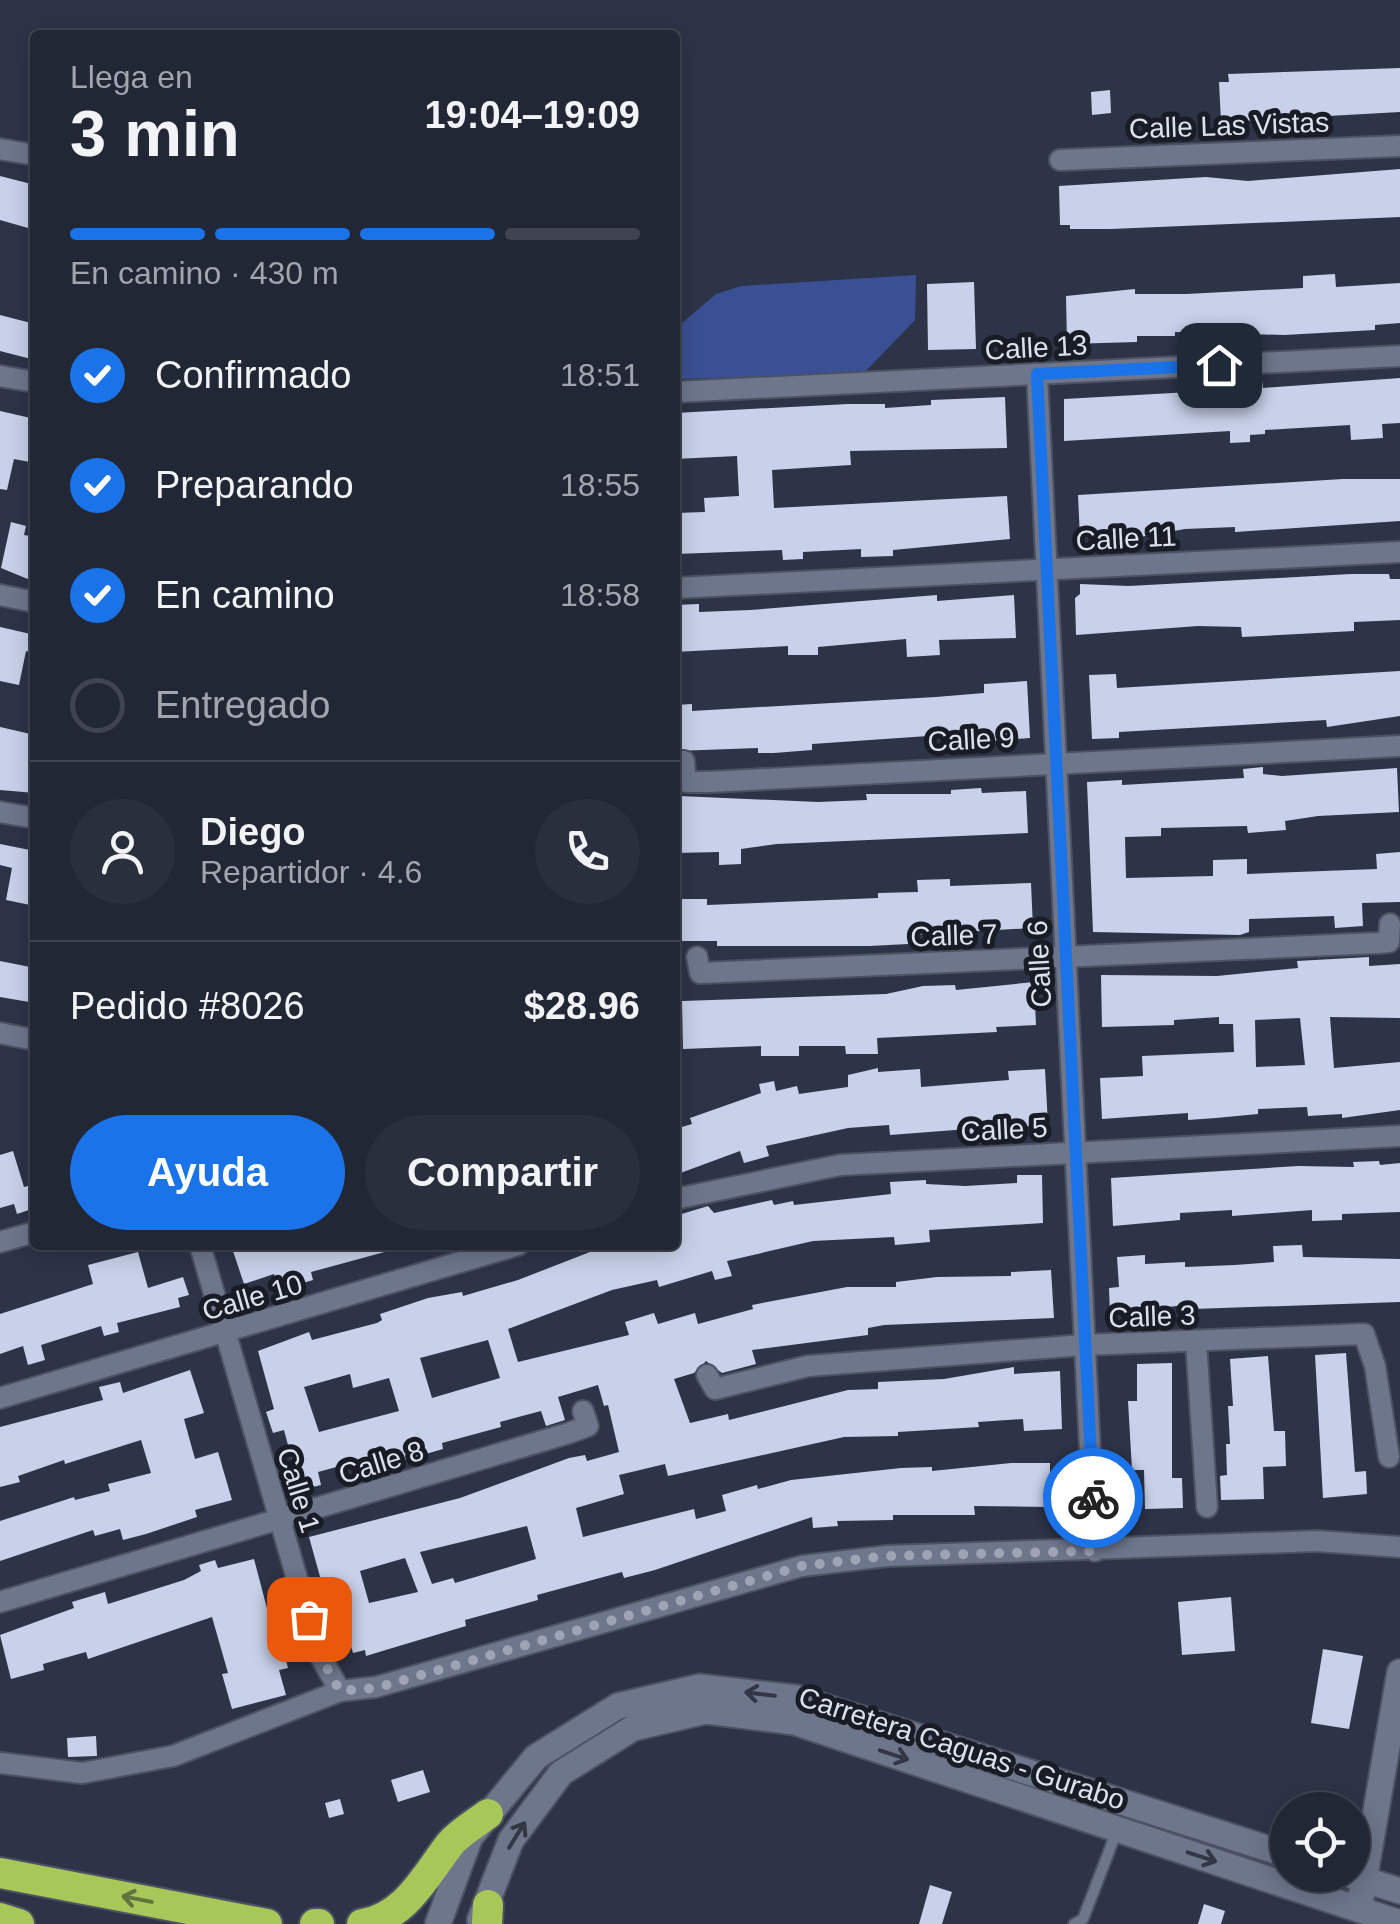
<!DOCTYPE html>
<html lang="es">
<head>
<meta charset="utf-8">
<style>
	body { margin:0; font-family:Helvetica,sans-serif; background:#2a2f3d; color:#f1f3f6; height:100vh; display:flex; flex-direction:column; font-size:38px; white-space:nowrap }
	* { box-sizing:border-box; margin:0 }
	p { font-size:32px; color:#a2a5ad }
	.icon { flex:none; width:55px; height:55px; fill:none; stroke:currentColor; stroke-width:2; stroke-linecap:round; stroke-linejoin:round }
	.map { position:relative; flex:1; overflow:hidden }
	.drawer { position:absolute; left:30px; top:30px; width:650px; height:1220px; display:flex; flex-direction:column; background:#222735; border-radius:10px; box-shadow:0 5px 25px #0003,0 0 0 2px #3f4450 }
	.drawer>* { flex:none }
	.fabs { position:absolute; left:1270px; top:1792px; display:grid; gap:20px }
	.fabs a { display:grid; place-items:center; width:100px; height:100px; border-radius:50%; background:#222735; box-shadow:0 5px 25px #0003,0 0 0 2px #3f4450; font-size:50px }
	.pin { position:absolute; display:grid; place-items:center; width:85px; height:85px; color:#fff; margin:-42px; border-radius:20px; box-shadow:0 5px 15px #0006 }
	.courier { position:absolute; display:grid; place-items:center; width:100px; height:100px; margin:-50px; border:8px solid #1a73e8; border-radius:50%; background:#fff; color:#222; box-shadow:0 2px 12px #0007 }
	.headline em { font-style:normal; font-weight:700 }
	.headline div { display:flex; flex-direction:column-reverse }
	.headline { display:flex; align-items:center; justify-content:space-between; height:170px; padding:0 40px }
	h1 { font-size:65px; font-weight:700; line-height:75px }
	.bar { display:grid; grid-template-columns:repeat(4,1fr); gap:15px 10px; align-content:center; height:120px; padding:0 40px }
	.bar i { height:12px; border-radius:8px; background:#3f4450 }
	.bar .current { background:#1a73e8 }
	.bar p { grid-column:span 4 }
	.line { display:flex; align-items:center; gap:25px; padding:0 40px; border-top:2px solid #3f4450 }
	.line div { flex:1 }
	.round { display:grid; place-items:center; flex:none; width:105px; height:105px; border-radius:52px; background:#2a2f3d }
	ol { padding:0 40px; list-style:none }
	li { display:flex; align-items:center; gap:30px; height:110px }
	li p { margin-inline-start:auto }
	li .icon { padding:10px; border-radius:50%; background:#1a73e8; color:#fff; stroke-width:4 }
	li:last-child { color:#a2a5ad }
	li i { width:55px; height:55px; border:5px solid #3f4450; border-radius:50% }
	.primary-button { display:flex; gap:20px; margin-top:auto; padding:20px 40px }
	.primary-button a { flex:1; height:115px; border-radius:60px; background:#1a73e8; color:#fff; font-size:40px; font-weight:700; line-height:115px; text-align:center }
	.primary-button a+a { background:#2a2f3d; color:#f1f3f6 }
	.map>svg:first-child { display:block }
	.green { fill:#3b5094 }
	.building { fill:#c8d1e9; fill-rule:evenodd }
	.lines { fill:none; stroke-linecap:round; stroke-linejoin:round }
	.service-casing { stroke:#4d5263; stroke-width:14 }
	.minor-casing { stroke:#4d5263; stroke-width:24 }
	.tertiary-casing { stroke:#4d5263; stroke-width:29 }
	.secondary-casing { stroke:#4d5263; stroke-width:29 }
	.motorway-casing { stroke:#4d5263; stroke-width:34 }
	.service { stroke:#6e768c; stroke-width:10 }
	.minor { stroke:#6e768c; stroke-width:20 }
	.tertiary { stroke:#6e768c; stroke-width:25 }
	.secondary { stroke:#6e768c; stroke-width:25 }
	.motorway { stroke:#a7c858; stroke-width:30 }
	.oneway { stroke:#333744 }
	.oneway2 { stroke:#60723e }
	.done { stroke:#9fa4b4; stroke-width:10; stroke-dasharray:0 18 }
	.route { stroke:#1a73e8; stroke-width:12 }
	.labels { text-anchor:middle; stroke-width:10; stroke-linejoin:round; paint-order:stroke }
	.street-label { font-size:28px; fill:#dce1ee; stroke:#191c25 }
</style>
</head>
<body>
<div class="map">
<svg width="1400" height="1924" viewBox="0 0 1400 1924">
	<rect width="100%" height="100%" fill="#2d3447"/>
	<!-- green -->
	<path class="green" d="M916,275L915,320L863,374L675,379V329L716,294L741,286Z"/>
	<!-- building -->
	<g class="building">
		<path d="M1400,68V112L1221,122L1219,82H1229L1228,74Z"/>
		<path d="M1110,90L1111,113L1092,115L1091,92Z"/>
		<path d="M1400,169V217L1111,229H1070V225H1060L1059,186L1206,177L1248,181Z"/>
		<path d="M0,176L35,185V230L0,220Z"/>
		<path d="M1335,274L1336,287L1400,283V323L1375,325V330L1284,335L1175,332V336H1137V342L1067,344L1066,296L1135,289V294H1186L1303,288V276Z"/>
		<path d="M974,282L976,349L928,350L927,284Z"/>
		<path d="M0,315L35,324V360L0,351Z"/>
		<path d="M1400,378V423L1382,424L1383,438L1351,440L1350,425L1265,430V434L1250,435V442L1230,443V431L1064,441V399L1227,390V383L1262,381L1263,388Z"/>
		<path d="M1005,397L1007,448L850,451L851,465L772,470L774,508L1007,496L1010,539L893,550V556L861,557V549L803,552V559L783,560L782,550L675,554V513L705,512L704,498L739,496L737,456L675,459V413L848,404H885V408L931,405V400Z"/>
		<path d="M0,411L35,419V463L14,459L7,490L0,489Z"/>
		<path d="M1343,479H1400V521L1235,532V527L1185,529L1117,541L1116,536L1080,538L1078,495Z"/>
		<path d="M11,522L26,526L24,535L35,537V582L1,568Z"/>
		<path d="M1351,574H1389L1390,579H1400V620L1354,622V631L1242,637L1241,627L1198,626L1076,635L1075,598L1080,594V584L1129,586Z"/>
		<path d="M937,595V601L1014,595L1016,638L939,640L940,655L907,657L906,639L818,647V655H788V646L675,652V605L699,604V612L750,610Z"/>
		<path d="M0,627L35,635L33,653L26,651L19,685L0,681Z"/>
		<path d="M1400,671V716L1327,727L1326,720L1119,732V738L1092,739L1089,675L1116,674L1117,688Z"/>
		<path d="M1027,681L1030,738L987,741L986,732L812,744V750L774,753H758V748L675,751V705L692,704V711L936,697L984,693V684Z"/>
		<path d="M0,727L35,735V793L0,790Z"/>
		<path d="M1263,767V774L1282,776L1397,768L1399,812L1318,816L1285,821L1286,830L1248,833L1247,826L1161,828V836L1125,837L1126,878L1213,876V860L1247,859V874L1377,869L1376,854L1400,852V902L1362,903L1363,926L1335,928L1334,916L1249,919V932L1240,935L1093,932L1087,782L1122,780V785L1244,778L1243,769Z"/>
		<path d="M981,788L982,793L1026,791L1028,833L777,844L741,849V864L719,865V852L675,853L679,796L818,802L867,800L866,794H951V790Z"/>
		<path d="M0,844L35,851V906L6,900L12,868L0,865Z"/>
		<path d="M950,879V886L1031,883L1033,928L908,935V944L870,946H717V941H676V899H707V905L878,898V893L918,892L917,880Z"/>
		<path d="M1369,957V966L1400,964V1018L1330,1017L1334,1068L1400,1062V1110L1342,1118V1114L1308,1116L1307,1107L1258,1109V1114L1216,1118L1188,1120V1113L1102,1119L1100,1078L1143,1076L1142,1056L1234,1052L1233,1024H1219V1017L1174,1020V1025L1102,1027L1101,975L1217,976L1298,968L1297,961ZM1300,1018L1305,1065L1256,1067L1255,1020Z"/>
		<path d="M0,961L35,968V1003L0,997Z"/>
		<path d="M1034,982L1036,1025L996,1027L997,1032L877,1038L878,1054H846L845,1046H799V1056H761V1046L683,1049L682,1001L886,994L923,986L955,985L956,990Z"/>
		<path d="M878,1068V1072L920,1069L921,1087L1009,1080L1008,1071L1045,1069L1048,1125L1000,1128L1001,1142L969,1144L968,1129L890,1135L889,1125L848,1128L766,1146L769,1156L744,1163L740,1151L675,1175V1129L692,1124L690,1118L761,1093L759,1084L774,1081L776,1091L797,1086L799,1094L848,1087V1075Z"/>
		<path d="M13,1151L24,1187L35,1184V1208L17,1214L14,1204L0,1208V1155Z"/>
		<path d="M1379,1161L1380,1165L1400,1163V1212L1342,1214V1220L1312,1221V1210L1232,1216V1210L1180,1213V1220L1113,1226L1111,1178L1298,1166L1354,1167L1353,1162Z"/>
		<path d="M1017,1175H1042L1043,1223L929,1230L930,1242L895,1245L894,1237L813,1241L727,1261L732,1276L715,1280L712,1271L659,1287L657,1280L612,1290L508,1329L518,1362L629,1335L625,1322L654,1313L658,1324L695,1313L698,1324L753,1309L752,1305L847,1287H896V1282L937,1277L1011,1276V1272L1051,1270L1054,1318L884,1325L868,1328V1335L752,1350L756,1364L722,1373L706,1361L694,1373L674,1379L690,1423L728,1414L729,1420L848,1390L878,1389V1382L944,1379L1014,1367V1374L1060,1371L1062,1429L1024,1431L1023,1419L978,1422L979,1427L898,1432V1436L844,1437L668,1476L665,1464L619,1475L624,1494L576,1508L583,1537L694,1509L696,1519L726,1511L722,1495L757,1485L758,1489L791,1480L901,1468L932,1467V1471L1011,1463H1050V1507L974,1506L975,1515H893V1520L837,1521L838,1526L813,1528L812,1517L655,1570L624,1578L622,1572L537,1595L538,1600L465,1620L466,1626L389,1649L366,1656L365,1650L353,1653L351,1646L343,1648L338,1630L346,1628L335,1588L324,1591L309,1537L460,1498L569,1458L585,1455L587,1461L619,1452L608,1405L604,1406L598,1385L558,1397L565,1420L546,1426L541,1411L500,1422L501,1427L442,1443L443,1449L412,1458L376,1468L373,1457L318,1472L321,1485L300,1490L284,1430L273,1433L266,1412L274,1409L258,1351L309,1332L312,1340L377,1323L382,1320L380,1314L428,1298L462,1292L463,1296L518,1280L608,1245H675V1216L708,1206L714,1213L772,1200L774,1205L793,1201L794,1205L891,1194L890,1182L926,1180V1184L965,1186L1017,1183ZM488,1340L500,1378L432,1398L420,1358ZM350,1374L353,1388L389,1378L399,1411L319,1432L304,1387ZM527,1526L536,1559L455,1583L453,1578L432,1584L420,1552ZM405,1558L418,1592L369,1603L360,1571Z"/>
		<path d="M231,1245H391L392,1250L311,1272L313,1280L279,1290L274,1274L244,1284Z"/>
		<path d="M1302,1245L1303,1257L1400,1259V1302L1193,1309V1304L1110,1314L1109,1288L1119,1287L1117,1257L1145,1255V1264L1185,1262V1267L1235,1265L1274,1262L1273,1246Z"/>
		<path d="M138,1252L148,1288L183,1277L189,1295L178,1298L180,1307L117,1323L119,1332L104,1336L101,1326L41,1345L45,1360L28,1365L23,1346L0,1354V1314L93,1284L88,1265Z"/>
		<path d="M1346,1353L1355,1472L1366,1471L1367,1494L1323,1498L1315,1355Z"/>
		<path d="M1268,1356L1274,1431H1285L1286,1466L1263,1467L1264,1499L1221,1500L1220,1476L1227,1475L1226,1444H1230L1228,1406H1233L1230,1359Z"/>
		<path d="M1172,1363V1478H1182L1183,1508L1145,1509L1144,1470H1132L1128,1401H1137V1364Z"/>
		<path d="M190,1370L204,1413L184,1419L195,1459L218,1452L232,1500L195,1510L197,1517L146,1534L123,1540L120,1529L95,1536L93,1530L0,1561V1521L74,1497L75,1500L110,1491L108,1484L151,1473L141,1440L65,1464L64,1460L18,1476L20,1482L0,1487V1427L103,1400L99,1387L120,1382L123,1393Z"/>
		<path d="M254,1559L279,1654L284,1652L288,1668L279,1670L286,1695L232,1709L222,1674L228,1673L212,1617L88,1659L86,1652L43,1664L44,1670L11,1679L0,1635L74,1608L72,1602L105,1592L108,1604L184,1580L201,1571L199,1565L215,1560L218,1568Z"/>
		<path d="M1231,1597L1235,1651L1182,1655L1178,1602Z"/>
		<path d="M1323,1649L1363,1656L1349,1729L1311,1723Z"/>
		<path d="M96,1736L97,1756L68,1757L67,1738Z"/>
		<path d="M423,1770L430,1792L398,1802L391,1780Z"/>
		<path d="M340,1799L344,1814L329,1818L325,1803Z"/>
		<path d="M930,1885L952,1892L942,1924H919Z"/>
		<path d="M1204,1904L1225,1911L1221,1924H1198Z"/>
	</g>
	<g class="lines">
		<!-- service casing -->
		<g class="service-casing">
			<path id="service" d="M1074,1924L1083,1919L1118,1828"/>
		</g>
		<!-- minor casing -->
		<g class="minor-casing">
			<g id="minor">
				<path d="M0,149L35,155"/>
				<path d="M1060,160L1400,146"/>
				<path d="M1037,374L1095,1551"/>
				<path d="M0,376L35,382"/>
				<path d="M675,392L1400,356"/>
				<path d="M675,588L1400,552"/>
				<path d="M0,595L35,602"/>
				<path d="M684,761L686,782H709L1400,746"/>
				<path d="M0,812L35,818"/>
				<path d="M697,957L700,973L1378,943L1389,942L1390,924"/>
				<path d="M0,1033L35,1040"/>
				<path d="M675,1199L840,1165L1400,1136"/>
				<path d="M0,1242L35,1232"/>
				<path d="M200,1245L319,1654L340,1691L376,1687L802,1566L887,1556L1317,1541L1400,1547"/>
				<path d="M1196,1342L1207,1507"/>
				<path d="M707,1375L715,1389L808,1366L1084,1345L1364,1334L1375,1366L1389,1457"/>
				<path d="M0,1398L518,1245"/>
				<path d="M0,1602L569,1433L588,1426L583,1411"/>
				<path d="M0,1763L82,1773L173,1756L340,1691"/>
			</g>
		</g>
		<!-- tertiary casing -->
		<g class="tertiary-casing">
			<path id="tertiary" d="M1359,1909L1400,1672"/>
		</g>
		<!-- secondary casing -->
		<g class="secondary-casing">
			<g id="secondary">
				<path d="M1350,1875L1400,1891"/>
				<path d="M480,1920L511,1840L561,1773L633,1728L706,1711L794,1722L1400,1923"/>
				<path d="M438,1924L470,1837L536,1757L618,1706L700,1687L797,1698L1288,1855"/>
			</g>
		</g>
		<!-- motorway casing -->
		<g class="motorway-casing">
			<g id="motorway">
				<path d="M0,1873L267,1924"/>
				<path d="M0,1918L19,1924"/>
				<path d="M315,1924H319"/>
				<path d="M362,1924C405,1918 426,1875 450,1844C460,1832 476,1823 488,1814"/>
				<path d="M487,1924L488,1905"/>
			</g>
		</g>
		<!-- service -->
		<use href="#service" class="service"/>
		<!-- minor -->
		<use href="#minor" class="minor"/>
		<!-- tertiary -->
		<use href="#tertiary" class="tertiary"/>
		<!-- secondary -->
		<use href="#secondary" class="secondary"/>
		<!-- motorway -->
		<use href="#motorway" class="motorway"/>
	</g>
	<!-- one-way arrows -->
	<defs><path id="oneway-shaft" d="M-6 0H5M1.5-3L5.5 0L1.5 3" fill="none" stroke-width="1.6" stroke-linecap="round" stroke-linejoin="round" transform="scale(2.5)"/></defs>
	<g class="oneway">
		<use href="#oneway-shaft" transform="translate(760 1694) rotate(-173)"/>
		<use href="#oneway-shaft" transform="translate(894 1755) rotate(18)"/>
		<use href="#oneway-shaft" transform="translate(517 1835) rotate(-58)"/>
		<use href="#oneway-shaft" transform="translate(1202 1857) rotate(18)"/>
	</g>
	<use class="oneway2" href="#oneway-shaft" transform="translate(137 1899) rotate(-169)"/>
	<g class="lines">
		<!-- done -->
		<path class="done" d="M309,1619L319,1654L340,1691L376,1688L802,1566L886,1556L1095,1551L1093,1498"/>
		<!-- route -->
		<path class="route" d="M1093,1498L1037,374L1219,365"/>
	</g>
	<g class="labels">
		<!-- street labels -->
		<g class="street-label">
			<text transform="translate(1229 125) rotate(-2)" y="10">Calle Las Vistas</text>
			<text transform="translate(1036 347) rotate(-3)" y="10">Calle 13</text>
			<text transform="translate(1126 538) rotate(-3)" y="10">Calle 11</text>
			<text transform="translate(971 739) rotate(-3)" y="10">Calle 9</text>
			<text transform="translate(954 935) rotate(-2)" y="10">Calle 7</text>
			<text transform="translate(1039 964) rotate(-93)" y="10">Calle 6</text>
			<text transform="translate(1004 1129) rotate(-3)" y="10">Calle 5</text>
			<text transform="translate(252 1297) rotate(-16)" y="10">Calle 10</text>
			<text transform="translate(1152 1316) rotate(-2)" y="10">Calle 3</text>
			<text transform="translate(381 1462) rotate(-17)" y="10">Calle 8</text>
			<text transform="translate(299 1490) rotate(73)" y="10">Calle 1</text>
			<text transform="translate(962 1748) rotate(18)" y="10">Carretera Caguas - Gurabo</text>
		</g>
	</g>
</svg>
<div class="fabs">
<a><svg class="icon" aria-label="locate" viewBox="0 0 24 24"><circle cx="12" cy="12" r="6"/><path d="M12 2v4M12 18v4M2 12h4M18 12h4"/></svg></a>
</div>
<div class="pin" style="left:309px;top:1619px;background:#ea580c"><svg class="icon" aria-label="bag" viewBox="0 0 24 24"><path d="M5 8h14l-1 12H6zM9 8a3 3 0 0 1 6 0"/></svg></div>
<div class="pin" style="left:1219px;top:365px;background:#1f2937"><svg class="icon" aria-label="home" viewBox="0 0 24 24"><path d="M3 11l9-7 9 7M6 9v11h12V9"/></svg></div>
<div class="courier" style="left:1093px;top:1498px"><svg class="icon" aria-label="bike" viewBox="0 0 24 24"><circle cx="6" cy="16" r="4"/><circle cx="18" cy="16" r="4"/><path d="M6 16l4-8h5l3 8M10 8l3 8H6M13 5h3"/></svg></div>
<section class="drawer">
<div class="headline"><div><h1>3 min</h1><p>Llega en</p></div><em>19:04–19:09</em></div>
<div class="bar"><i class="current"></i><i class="current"></i><i class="current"></i><i></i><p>En camino · 430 m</p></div>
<ol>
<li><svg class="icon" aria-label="check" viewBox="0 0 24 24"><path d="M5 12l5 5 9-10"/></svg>Confirmado<p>18:51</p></li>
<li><svg class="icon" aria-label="check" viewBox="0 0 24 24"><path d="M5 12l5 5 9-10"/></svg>Preparando<p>18:55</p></li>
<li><svg class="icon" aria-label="check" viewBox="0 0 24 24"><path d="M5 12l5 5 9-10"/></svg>En camino<p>18:58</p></li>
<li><i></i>Entregado</li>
</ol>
<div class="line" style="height:180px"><a class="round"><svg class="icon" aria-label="person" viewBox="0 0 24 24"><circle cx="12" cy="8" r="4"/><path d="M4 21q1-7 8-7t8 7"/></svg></a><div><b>Diego</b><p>Repartidor · 4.6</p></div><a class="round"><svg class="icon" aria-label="phone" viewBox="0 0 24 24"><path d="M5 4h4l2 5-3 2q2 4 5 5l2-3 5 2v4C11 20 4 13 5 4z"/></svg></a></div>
<div class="line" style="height:130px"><div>Pedido #8026</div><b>$28.96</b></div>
<div class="primary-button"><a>Ayuda</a><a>Compartir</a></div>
</section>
</div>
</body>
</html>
